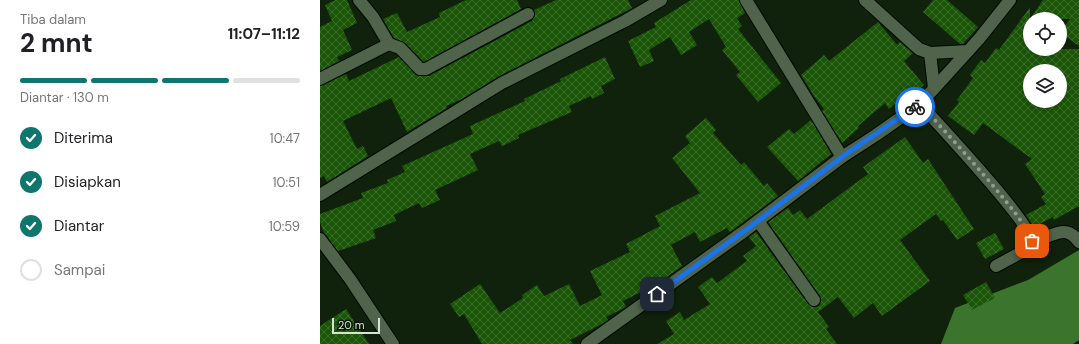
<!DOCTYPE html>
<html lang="id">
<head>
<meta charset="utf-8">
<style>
	body { margin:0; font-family:"DM Sans",sans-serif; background:#f2f2f2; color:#202124; height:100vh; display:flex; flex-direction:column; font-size:15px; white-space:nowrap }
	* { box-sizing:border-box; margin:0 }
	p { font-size:13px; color:#757577 }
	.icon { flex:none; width:22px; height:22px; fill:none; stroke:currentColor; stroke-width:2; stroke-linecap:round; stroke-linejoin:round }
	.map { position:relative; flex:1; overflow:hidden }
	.sheet { display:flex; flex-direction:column; background:#fff; width:320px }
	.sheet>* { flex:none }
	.fabs { position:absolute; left:703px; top:12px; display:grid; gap:8px }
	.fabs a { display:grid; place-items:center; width:44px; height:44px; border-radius:50%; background:#fff; box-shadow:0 2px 6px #0003; font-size:20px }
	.scale { position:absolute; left:12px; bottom:10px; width:48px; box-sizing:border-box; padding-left:4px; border:2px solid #d8e3d5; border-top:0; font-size:11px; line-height:14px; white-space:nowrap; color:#d8e3d5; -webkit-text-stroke:3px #071805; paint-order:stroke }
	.pin { position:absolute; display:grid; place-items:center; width:34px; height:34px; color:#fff; margin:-17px; border-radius:8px; box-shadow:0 2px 6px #0006 }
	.courier { position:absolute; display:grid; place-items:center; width:40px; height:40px; margin:-20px; border:3px solid #1a73e8; border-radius:50%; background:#fff; color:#222; box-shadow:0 1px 5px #0007 }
	.head em { font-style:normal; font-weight:700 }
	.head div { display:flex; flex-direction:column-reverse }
	.head { display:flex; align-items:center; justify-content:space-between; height:68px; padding:0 20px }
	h1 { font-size:26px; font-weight:700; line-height:30px }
	.bar { display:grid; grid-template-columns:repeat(4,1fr); gap:6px 4px; align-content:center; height:48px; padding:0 20px }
	.bar i { height:5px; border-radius:3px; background:#e0e0e0 }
	.bar .current { background:#0f766e }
	.bar p { grid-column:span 4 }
	ol { padding:0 20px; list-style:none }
	li { display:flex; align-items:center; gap:12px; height:44px }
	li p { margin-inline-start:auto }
	li .icon { padding:4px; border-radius:50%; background:#0f766e; color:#fff; stroke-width:4 }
	li:last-child { color:#757577 }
	li i { width:22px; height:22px; border:2px solid #e0e0e0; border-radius:50% }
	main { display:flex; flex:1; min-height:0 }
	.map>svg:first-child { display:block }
	.water { fill:#3b752d }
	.building { fill:url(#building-cross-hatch); fill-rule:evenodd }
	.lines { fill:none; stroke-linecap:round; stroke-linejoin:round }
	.street-casing { stroke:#000a00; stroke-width:14 }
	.street { stroke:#50634b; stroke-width:12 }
	.done { stroke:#929f8f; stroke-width:4; stroke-dasharray:0 7.2 }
	.route { stroke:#1a73e8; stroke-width:5 }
</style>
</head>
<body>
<main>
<section class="sheet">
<div class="head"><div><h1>2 mnt</h1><p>Tiba dalam</p></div><em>11:07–11:12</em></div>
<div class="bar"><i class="current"></i><i class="current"></i><i class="current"></i><i></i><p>Diantar · 130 m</p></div>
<ol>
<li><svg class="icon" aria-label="check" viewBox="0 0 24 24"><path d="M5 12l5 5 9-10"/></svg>Diterima<p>10:47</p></li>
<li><svg class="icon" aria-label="check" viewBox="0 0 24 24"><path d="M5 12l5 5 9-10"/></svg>Disiapkan<p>10:51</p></li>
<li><svg class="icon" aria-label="check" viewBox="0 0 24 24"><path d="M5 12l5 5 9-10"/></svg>Diantar<p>10:59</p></li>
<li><i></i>Sampai</li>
</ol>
</section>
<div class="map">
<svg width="759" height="344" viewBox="0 0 759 344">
	<defs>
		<pattern id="building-cross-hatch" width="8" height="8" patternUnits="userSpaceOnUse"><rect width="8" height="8" fill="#1b5608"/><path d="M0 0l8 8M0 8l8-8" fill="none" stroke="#3b6e2b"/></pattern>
	</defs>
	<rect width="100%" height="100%" fill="#10210c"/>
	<!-- water -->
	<path class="water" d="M759,250V340L753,344H621L635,308L708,280Z"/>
	<!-- building -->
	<g class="building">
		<path d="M15,0H27L37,23L23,30L32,50L17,57L19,61L0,71V27L12,21L5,5Z"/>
		<path d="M146,0H197L201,9L104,62L85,43L74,38L63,19L77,13L87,32L120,17L119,13Z"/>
		<path d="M236,0H308L312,8L179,76L142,99L126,106L127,108L87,132L71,98L23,121L37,149L43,146L48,156L7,182L4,176L0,178V86L26,74L29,81L79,57L97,76H109L212,21L215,15L214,10Z"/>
		<path d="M371,0H419L425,13L417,18L422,26L418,29L461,83L438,102L416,75L420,72L402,50L406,47L389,19L369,32L377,45L361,55L350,37L329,50L334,61L320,67L308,41L336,27L334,23Z"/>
		<path d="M613,0H627L658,27L643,44H640L603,12Z"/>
		<path d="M723,0H759V46L740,32L750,19H710Z"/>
		<path d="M710,7V49H759V206L734,220L733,217L714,227L706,215L726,204L721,197L725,194L705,164L712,159L663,123L654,135L628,116L639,102L637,100L653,78L650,75L661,60L665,63L676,48L679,50ZM710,71H740V101H710Z"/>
		<path d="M558,22L577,45L580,42L593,53L584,61L604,85L585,101L583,98L569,109L565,103L538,126L539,128L522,143L502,111L504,109L494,96L481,75L504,55L509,61Z"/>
		<path d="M285,57L295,79L281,86L284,93L272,99L271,96L249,106L252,112L198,135L199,138L182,146L179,141L150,154L158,170L115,190L120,200L102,208L99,203L74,215L76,221L53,230L56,238L18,251L4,233L0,222V214L43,198L41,193L68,183L67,180L85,172L82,166L153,134L150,126L205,101L204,99L241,81L240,79Z"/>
		<path d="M386,118L396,130L393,133L421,165L424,162L444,186L447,183L458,196L410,232L407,228L380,242L375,232L351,245L362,266L326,292L325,290L303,301L306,307L286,317L288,320L282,324L250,340L253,344H162L144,314L139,317L130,304L160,284L180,313L203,298L202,295L217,285L224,296L249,284L260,306L282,295L270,271L310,252L306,244L340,226L335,216L380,193L352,158L370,143L365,136Z"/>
		<path d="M491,120L511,154L478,181L447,147L469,129L474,134Z"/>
		<path d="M585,137L603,163L608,159L654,229L637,240L623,220L621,221L616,214L580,240L610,281L562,316L553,303L534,318L518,297L498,312L509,327L506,329L517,344H337L354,334L346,321L360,312L364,320L390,304L378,287L392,277L397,283L427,261L423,256L436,246L429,237L436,232L488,304L494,307L499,306L501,300L500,296L448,222L468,208L473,215L480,210L487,219L548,174L543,167Z"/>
		<path d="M675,233L684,249L665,259L656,243Z"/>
		<path d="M666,282L675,298L652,310L643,295Z"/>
		<path d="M26,309L49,344H0V326Z"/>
	</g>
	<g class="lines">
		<!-- street casing -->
		<g class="street-casing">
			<g id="street">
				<path d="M39,0L53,17L69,44"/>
				<path d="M426,0L522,157"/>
				<path d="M545,0L599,49L610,53L648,51"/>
				<path d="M610,53L614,88"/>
				<path d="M0,79L69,44L80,48L100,69H106L208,14"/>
				<path d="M600,104C618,124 710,222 712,241L702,252L676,266"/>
				<path d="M0,195L182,83L305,21L341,0"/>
				<path d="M438,221L494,300"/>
				<path d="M0,239L30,279L73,344"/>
				<path d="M712,241C730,239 745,221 759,242"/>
				<path d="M267,344L426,230L522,157L556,135L600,104L659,39L690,0"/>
			</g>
		</g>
		<!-- street -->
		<use href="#street" class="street"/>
	</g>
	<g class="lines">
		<!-- done -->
		<path class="done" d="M595,107L600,104C618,124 710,222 712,241"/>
		<!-- route -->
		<path class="route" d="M337,294L426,230L522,157L595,107"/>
	</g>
</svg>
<div class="fabs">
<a><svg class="icon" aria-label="locate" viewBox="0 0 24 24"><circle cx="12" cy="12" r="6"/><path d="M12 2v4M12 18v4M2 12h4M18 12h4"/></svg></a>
<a><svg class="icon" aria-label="layers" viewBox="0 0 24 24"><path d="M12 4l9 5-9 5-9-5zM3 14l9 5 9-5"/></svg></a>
</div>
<div class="scale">20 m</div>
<div class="pin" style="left:712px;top:241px;background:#ea580c"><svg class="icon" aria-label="bag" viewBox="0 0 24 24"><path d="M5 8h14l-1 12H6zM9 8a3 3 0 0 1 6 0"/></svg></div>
<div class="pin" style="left:337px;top:294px;background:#1f2937"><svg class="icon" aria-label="home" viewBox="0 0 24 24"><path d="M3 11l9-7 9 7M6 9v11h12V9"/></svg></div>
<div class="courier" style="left:595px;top:107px"><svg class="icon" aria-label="bike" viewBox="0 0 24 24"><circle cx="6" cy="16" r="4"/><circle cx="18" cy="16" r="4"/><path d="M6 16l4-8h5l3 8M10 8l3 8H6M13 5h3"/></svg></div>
</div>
</main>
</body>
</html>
